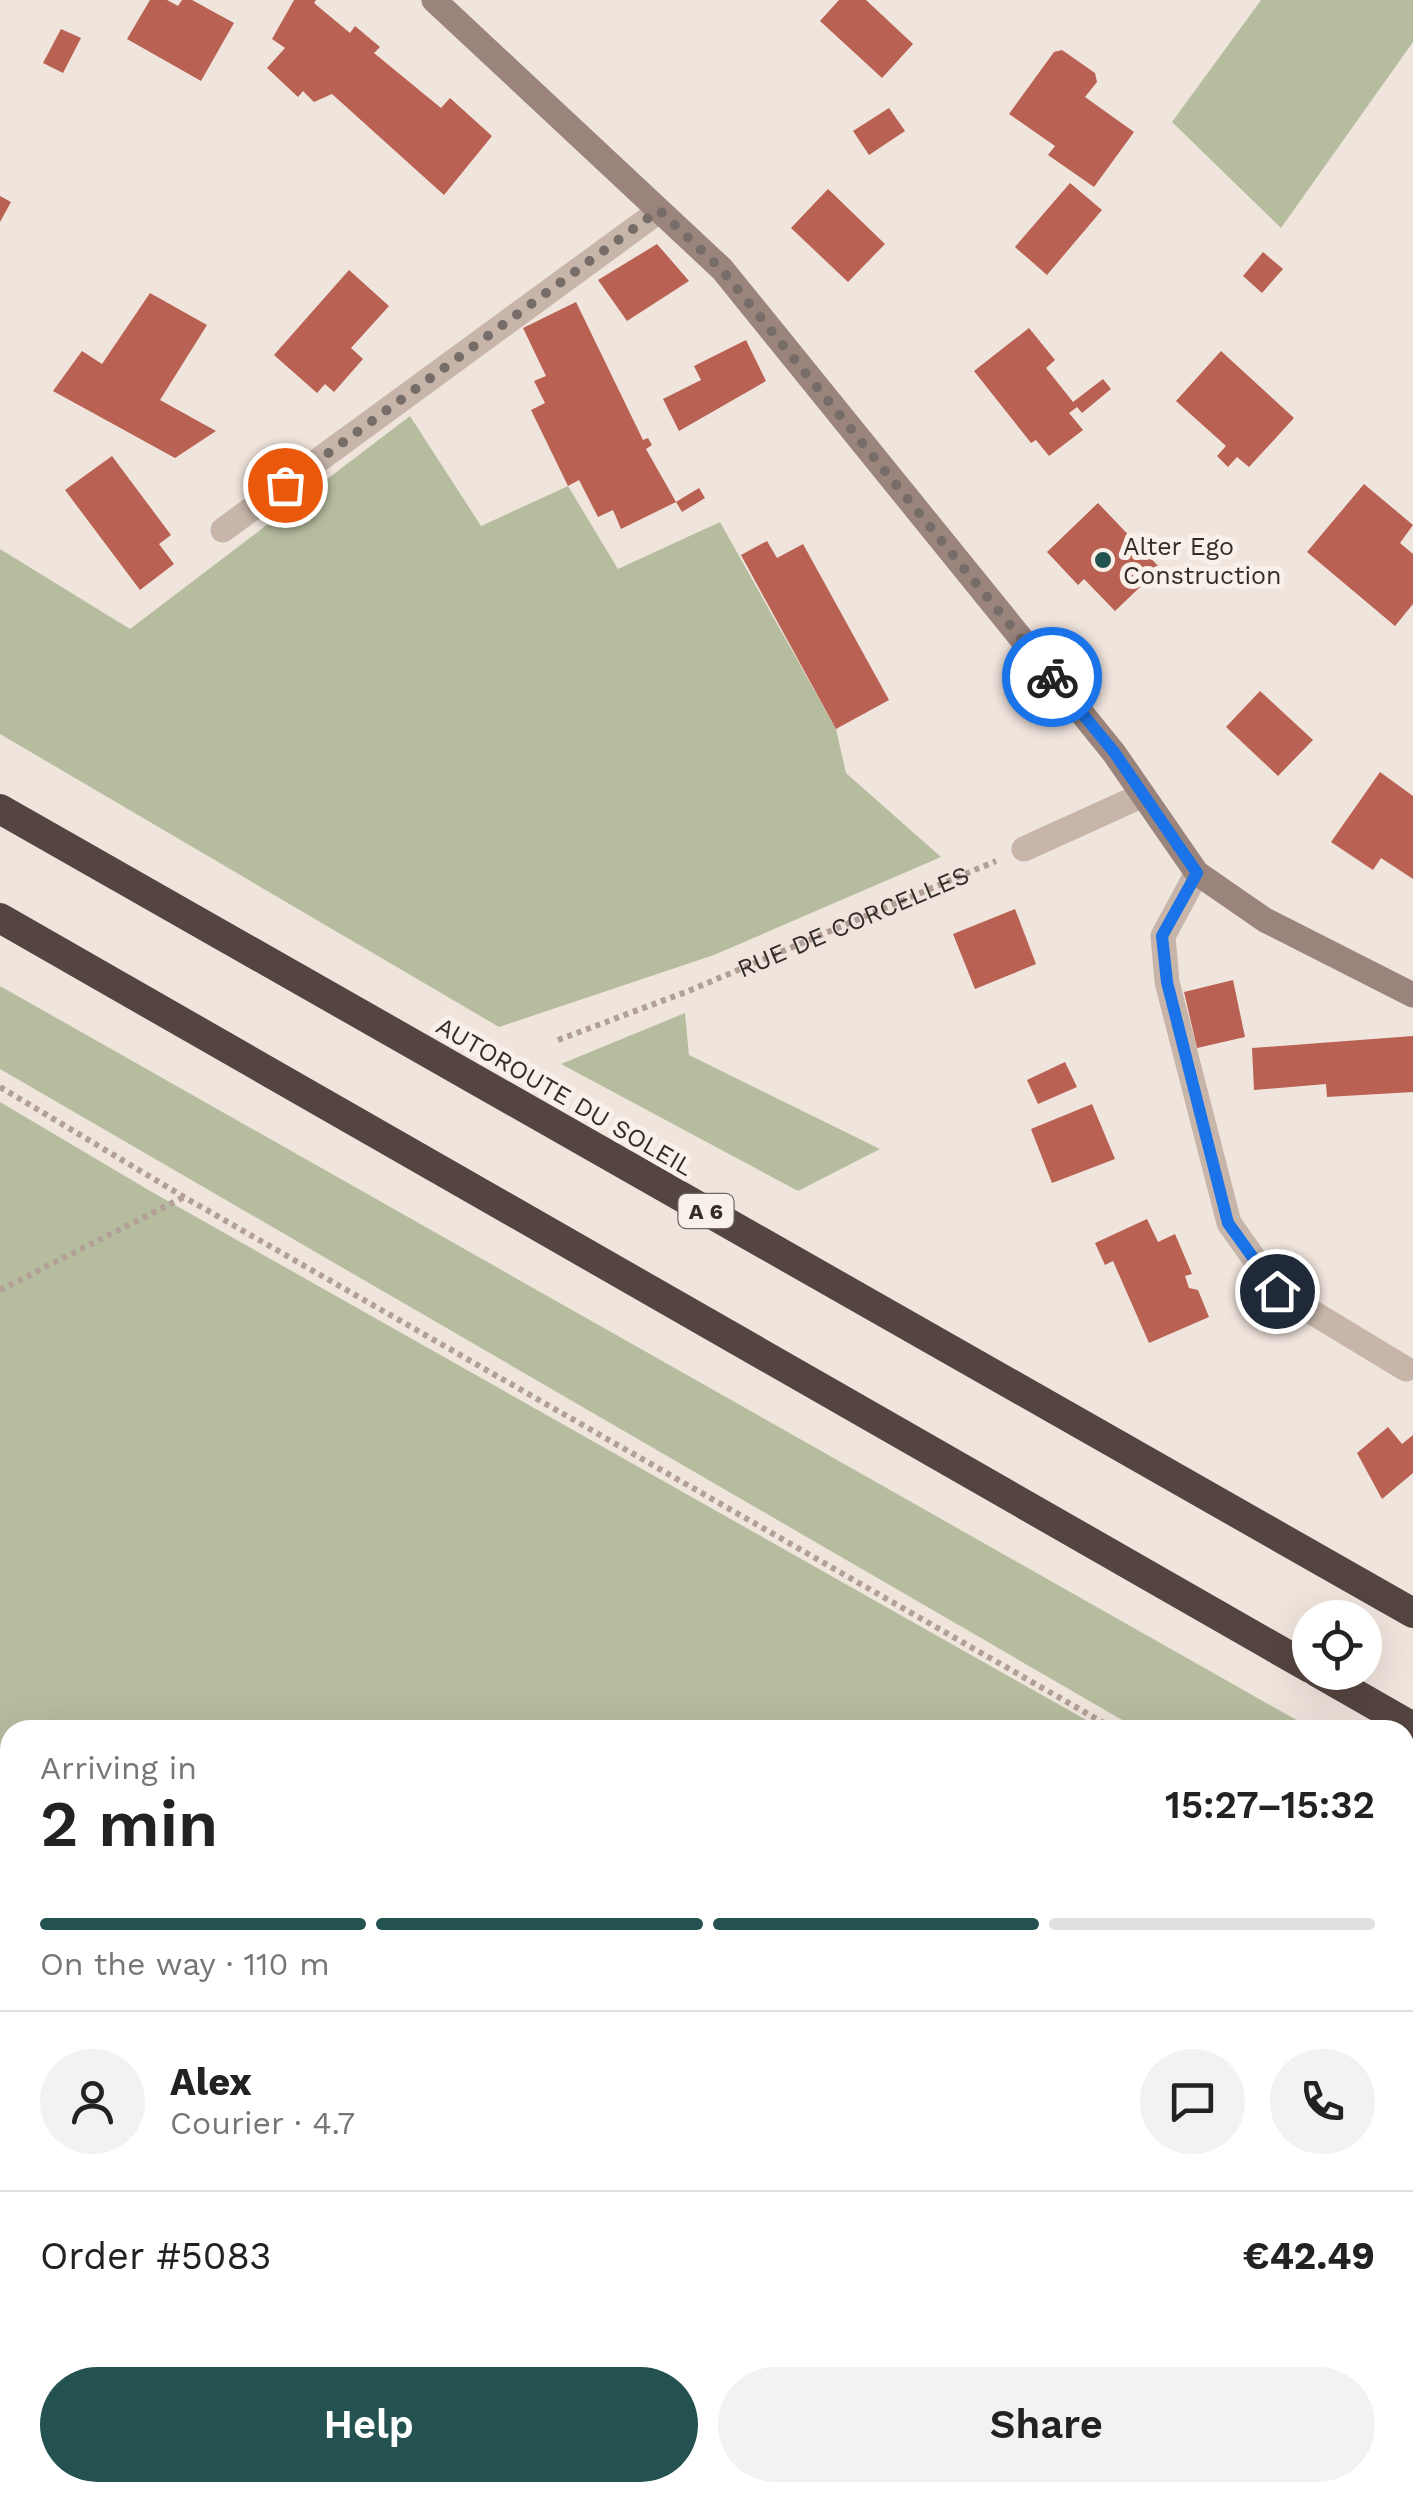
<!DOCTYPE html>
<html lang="en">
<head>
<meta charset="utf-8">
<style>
	body { margin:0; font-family:"Work Sans",sans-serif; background:#f2f2f2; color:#222; height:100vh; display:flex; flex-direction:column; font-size:38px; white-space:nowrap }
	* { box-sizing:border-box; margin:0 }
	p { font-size:32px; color:#767676 }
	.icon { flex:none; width:55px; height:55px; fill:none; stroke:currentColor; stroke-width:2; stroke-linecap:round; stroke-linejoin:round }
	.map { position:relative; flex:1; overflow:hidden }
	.sheet { position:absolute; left:0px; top:1720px; width:1415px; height:782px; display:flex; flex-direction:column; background:#fff; border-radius:30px 30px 0 0; box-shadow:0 10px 40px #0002 }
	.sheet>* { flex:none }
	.tools { position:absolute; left:1292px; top:1600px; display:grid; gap:20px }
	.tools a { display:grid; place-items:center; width:90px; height:90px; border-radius:50%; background:#fff; box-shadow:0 10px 40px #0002; font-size:50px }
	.pin { position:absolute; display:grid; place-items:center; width:85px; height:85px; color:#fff; margin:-42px; border:5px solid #fff; border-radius:50%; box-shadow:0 2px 10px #0007 }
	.courier { position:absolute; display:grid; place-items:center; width:100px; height:100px; margin:-50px; border:8px solid #1a73e8; border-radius:50%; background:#fff; color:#222; box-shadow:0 2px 12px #0007 }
	.headline em { font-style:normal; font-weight:600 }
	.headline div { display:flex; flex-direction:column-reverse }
	.headline { display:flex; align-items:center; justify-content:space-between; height:170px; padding:0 40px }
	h1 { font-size:65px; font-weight:600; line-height:75px }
	.bar { display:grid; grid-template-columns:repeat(4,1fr); gap:15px 10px; align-content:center; height:120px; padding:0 40px }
	.bar i { height:12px; border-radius:8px; background:#e0e0e0 }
	.bar .on { background:#235251 }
	.bar p { grid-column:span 4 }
	.line { display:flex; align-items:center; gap:25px; padding:0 40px; border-top:2px solid #e0e0e0 }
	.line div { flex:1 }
	.round { display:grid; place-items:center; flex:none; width:105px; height:105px; border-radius:52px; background:#f2f2f2 }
	.primary-button { display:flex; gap:20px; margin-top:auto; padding:20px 40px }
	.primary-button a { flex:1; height:115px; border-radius:60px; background:#235251; color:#fff; font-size:40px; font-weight:600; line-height:115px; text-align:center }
	.primary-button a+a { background:#f2f2f2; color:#222 }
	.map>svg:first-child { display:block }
	.green { fill:#b6bd9f }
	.building { fill:#b96152 }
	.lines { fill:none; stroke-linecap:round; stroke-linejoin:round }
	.path { stroke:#b29f95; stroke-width:6; stroke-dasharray:5 5; stroke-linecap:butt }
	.street { stroke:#c7b5aa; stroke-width:25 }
	.secondary { stroke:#9a847c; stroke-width:25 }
	.primary { stroke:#75625c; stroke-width:25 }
	.highway { stroke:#554541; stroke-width:30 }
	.done { stroke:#766d68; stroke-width:10; stroke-dasharray:0 18 }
	.route { stroke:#1a73e8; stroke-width:12 }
	.poi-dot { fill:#235251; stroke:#f8f0e9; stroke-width:4 }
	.labels { text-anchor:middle; stroke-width:10; stroke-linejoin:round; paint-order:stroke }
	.shield { fill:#f8f0e9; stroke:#706763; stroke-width:2.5 }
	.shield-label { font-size:22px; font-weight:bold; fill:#352c29 }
	.poi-label { font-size:25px; fill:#352c29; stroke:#f8f0e9; text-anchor:start }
	.street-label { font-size:25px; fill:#352c29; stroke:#f8f0e9 }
</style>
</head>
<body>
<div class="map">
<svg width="1413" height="2501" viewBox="0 0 1413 2501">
	<rect width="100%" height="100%" fill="#f0e5dd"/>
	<!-- green -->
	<g class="green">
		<path d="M1261,0H1413V42L1281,228L1172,122Z"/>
		<path d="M410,416L481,526L568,486L618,569L720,522L836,729L846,773L941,857L714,955L499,1027L0,734V549L130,629Z"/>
		<path d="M0,986L1314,1730H1140L1117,1717L0,1069Z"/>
		<path d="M685,1013L689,1055L880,1149L798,1191L561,1064Z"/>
		<path d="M0,1102L152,1192L1104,1730H10V2110L0,2096Z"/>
		<path d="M1405,1808L1413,1812V1884L1405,1879Z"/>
		<path d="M1405,1900L1413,1905V2501H304L297,2493L1405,2492Z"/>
	</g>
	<!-- building -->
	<g class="building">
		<path d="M150,0H167L178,6L182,0H192L234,23L201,81L127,39Z"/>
		<path d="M294,0H316L314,3L350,33L355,26L380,47L374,53L441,108L450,98L492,136L444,195L332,94L314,102L303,91L298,97L267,68L285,48L272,39Z"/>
		<path d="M839,0H866L913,44L882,78L820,21Z"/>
		<path d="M61,29L81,38L63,73L43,63Z"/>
		<path d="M1062,50L1095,73L1097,82L1085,97L1134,132L1094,187L1048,155L1055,146L1009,114L1054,52Z"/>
		<path d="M889,108L905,131L869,155L853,131Z"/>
		<path d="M1070,183L1102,210L1047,275L1015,247Z"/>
		<path d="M828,189L885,244L848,282L791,228Z"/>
		<path d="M0,196L11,202L0,222Z"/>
		<path d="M657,244L689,281L627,321L598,280Z"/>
		<path d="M1263,252L1283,269L1262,293L1243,276Z"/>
		<path d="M349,270L389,306L351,348L363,359L334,392L325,384L317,393L274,355Z"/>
		<path d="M150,293L207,325L160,400L216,431L175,458L53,391L82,351L102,364Z"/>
		<path d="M576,302L643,440L648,438L652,445L646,449L676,502L621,529L613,510L598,517L579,480L568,486L531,410L545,403L534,381L546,376L523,328Z"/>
		<path d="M1029,328L1055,360L1046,368L1073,402L1103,379L1111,389L1082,413L1077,407L1069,413L1083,430L1049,456L1036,440L1031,443L974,371Z"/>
		<path d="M746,340L766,381L679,431L663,399L701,380L694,366Z"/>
		<path d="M1221,351L1294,418L1249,467L1237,457L1228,467L1217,456L1226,446L1176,401Z"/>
		<path d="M112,456L171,535L159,544L174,564L140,590L65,490Z"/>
		<path d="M1364,484L1413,525L1400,543L1413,554V604L1395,626L1307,552Z"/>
		<path d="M699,488L705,498L682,512L676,502Z"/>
		<path d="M1098,503L1160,568L1115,611L1084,579L1078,585L1047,552Z"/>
		<path d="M767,541L777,558L803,544L889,700L836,729L741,555Z"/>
		<path d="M1260,691L1313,740L1278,776L1226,727Z"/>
		<path d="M1380,772L1413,796V879L1381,858L1373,870L1331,842Z"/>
		<path d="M1015,909L1036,964L975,989L953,934Z"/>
		<path d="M1233,980L1245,1037L1197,1048L1184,992Z"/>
		<path d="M1413,1036V1092L1327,1097L1326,1084L1254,1090L1252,1048Z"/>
		<path d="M1065,1062L1077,1087L1038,1104L1027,1080Z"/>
		<path d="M1092,1104L1115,1159L1052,1183L1031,1129Z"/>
		<path d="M1147,1219L1158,1242L1175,1234L1192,1274L1185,1276L1189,1288L1198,1290L1209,1317L1149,1343L1113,1261L1105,1265L1095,1243Z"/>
		<path d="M1388,1427L1402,1444L1413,1435V1473L1382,1499L1357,1453Z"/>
	</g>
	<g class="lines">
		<!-- path -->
		<g class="path">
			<path id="s1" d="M558,1040L686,992L996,861"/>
			<path d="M0,1087L184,1197L1116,1730"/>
			<path d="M0,1290L184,1197"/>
			<path d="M1405,1895L1413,1899"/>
			<path d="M0,2297L10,2311"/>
			<path d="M138,2492L144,2501"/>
		</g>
		<!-- street -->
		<g class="street">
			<path d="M223,530L659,211"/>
			<path d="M1024,849L1143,795"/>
			<path d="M1197,873L1163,936L1167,982L1229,1223L1277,1291L1406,1369"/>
			<path d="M0,2467L10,2477"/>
			<path d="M25,2492L33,2501"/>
		</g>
		<!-- secondary -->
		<path class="secondary" d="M434,0L722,269L1114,753L1197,873L1265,920L1413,995"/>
		<!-- primary -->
		<g class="primary">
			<path d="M0,2152L10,2165"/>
			<path d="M250,2492L256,2501"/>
		</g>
		<!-- highway -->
		<g class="highway">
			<path d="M0,809L1413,1613"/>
			<path d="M0,918L1310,1668"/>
			<path d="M1317,1672L1413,1727"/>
		</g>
	</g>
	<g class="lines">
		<!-- done -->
		<path class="done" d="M285,485L659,210L722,270L1052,677"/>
		<!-- route -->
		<path class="route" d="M1052,677L1114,752L1197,873L1162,936L1167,982L1228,1223L1277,1291"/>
	</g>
	<!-- markers -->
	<circle class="poi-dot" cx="1103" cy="560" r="10"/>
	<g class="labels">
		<!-- shield labels -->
		<rect class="shield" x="678.5" y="1194" width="55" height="34" rx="8"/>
		<g class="shield-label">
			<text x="706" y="1219">A 6</text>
		</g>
		<!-- poi labels -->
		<g class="poi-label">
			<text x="1123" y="555">Alter Ego<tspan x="1123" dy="29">Construction</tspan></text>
		</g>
		<!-- street labels -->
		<g class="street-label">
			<text dy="9" stroke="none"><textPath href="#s1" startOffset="318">RUE DE CORCELLES</textPath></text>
			<text transform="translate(565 1096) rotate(30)" y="9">AUTOROUTE DU SOLEIL</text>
		</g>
	</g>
</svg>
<div class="tools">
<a><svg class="icon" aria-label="locate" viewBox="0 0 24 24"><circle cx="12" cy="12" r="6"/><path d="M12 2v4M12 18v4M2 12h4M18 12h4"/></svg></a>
</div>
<div class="pin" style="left:285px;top:485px;background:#ea580c"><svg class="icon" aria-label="bag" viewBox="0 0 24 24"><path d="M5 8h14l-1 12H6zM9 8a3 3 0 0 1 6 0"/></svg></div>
<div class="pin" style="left:1277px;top:1291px;background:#1f2937"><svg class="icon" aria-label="home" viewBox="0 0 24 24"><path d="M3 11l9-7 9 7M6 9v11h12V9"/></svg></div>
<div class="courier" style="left:1052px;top:677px"><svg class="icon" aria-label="bike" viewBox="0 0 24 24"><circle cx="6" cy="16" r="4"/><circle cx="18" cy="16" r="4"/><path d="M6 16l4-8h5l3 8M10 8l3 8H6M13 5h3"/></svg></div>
<section class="sheet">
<div class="headline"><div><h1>2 min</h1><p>Arriving in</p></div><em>15:27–15:32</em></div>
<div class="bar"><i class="on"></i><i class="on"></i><i class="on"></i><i></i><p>On the way · 110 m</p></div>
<div class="line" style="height:180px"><a class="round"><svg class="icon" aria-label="person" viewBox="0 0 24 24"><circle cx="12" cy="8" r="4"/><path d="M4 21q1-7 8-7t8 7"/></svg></a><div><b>Alex</b><p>Courier · 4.7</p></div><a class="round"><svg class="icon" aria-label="chat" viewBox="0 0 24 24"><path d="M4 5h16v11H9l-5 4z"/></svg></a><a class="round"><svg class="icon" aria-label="phone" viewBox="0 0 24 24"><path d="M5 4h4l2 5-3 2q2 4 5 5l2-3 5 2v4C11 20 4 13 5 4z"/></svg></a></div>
<div class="line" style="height:130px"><div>Order #5083</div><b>€42.49</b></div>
<div class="primary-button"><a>Help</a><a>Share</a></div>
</section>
</div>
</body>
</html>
